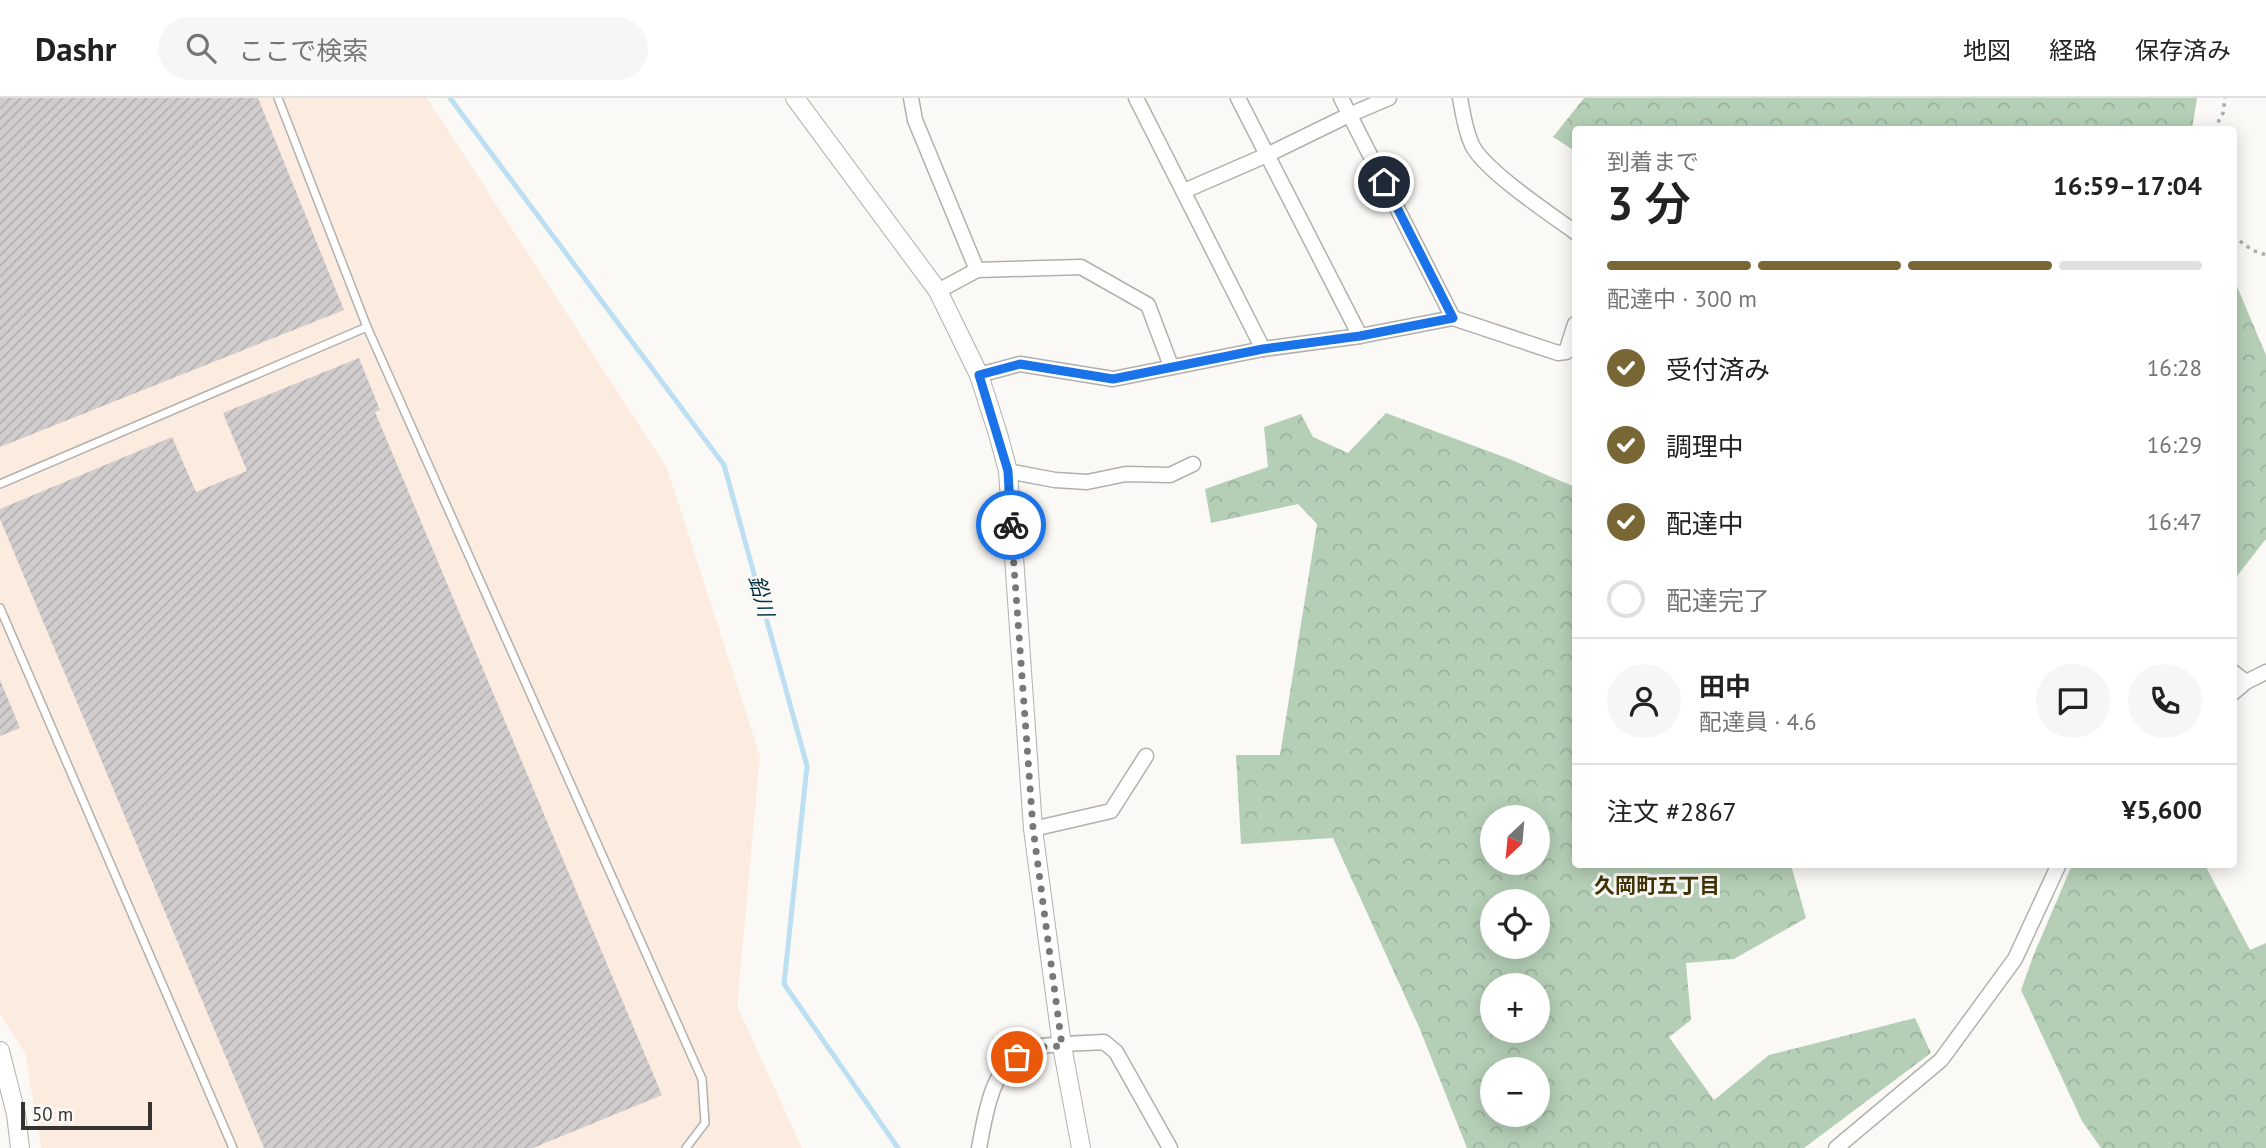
<!DOCTYPE html>
<html lang="ja">
<head>
<meta charset="utf-8">
<style>
	body { margin:0; font-family:"PT Sans","Noto Sans JP",sans-serif; background:#f6f6f6; color:#222; height:100vh; display:flex; flex-direction:column; font-size:26px; white-space:nowrap }
	* { box-sizing:border-box; margin:0 }
	p { font-size:23px; color:#767676 }
	.icon { flex:none; width:38px; height:38px; fill:none; stroke:currentColor; stroke-width:2; stroke-linecap:round; stroke-linejoin:round }
	.map { position:relative; flex:1; overflow:hidden }
	.details { position:absolute; left:1572px; top:28px; width:665px; height:742px; display:flex; flex-direction:column; background:#fff; border-radius:7px; box-shadow:0 4px 18px #0003 }
	.details>* { flex:none }
	.needle { width:46px; rotate:206deg }
	.tools { position:absolute; left:1480px; top:707px; display:grid; gap:14px }
	.tools a { display:grid; place-items:center; width:70px; height:70px; border-radius:50%; background:#fff; box-shadow:0 4px 18px #0003; font-size:35px }
	.scale { position:absolute; left:21px; bottom:18px; width:131px; box-sizing:border-box; padding-left:7px; border:4px solid #343332; border-top:0; font-size:19px; line-height:24px; white-space:nowrap; color:#343332; -webkit-text-stroke:5px #fbf9f5; paint-order:stroke }
	.pin { position:absolute; display:grid; place-items:center; width:60px; height:60px; color:#fff; margin:-30px; border:4px solid #fff; border-radius:50%; box-shadow:0 2px 7px #0007 }
	.courier { position:absolute; display:grid; place-items:center; width:70px; height:70px; margin:-35px; border:5px solid #1a73e8; border-radius:50%; background:#fff; color:#222; box-shadow:0 2px 9px #0007 }
	.headline em { font-style:normal; font-weight:600 }
	.headline div { display:flex; flex-direction:column-reverse }
	.headline { display:flex; align-items:center; justify-content:space-between; height:119px; padding:0 35px }
	h1 { font-size:46px; font-weight:600; line-height:52px }
	.bar { display:grid; grid-template-columns:repeat(4,1fr); gap:10px 7px; align-content:center; height:84px; padding:0 35px }
	.bar i { height:9px; border-radius:5px; background:#e0e0e0 }
	.bar .on { background:#786634 }
	.bar p { grid-column:span 4 }
	.line { display:flex; align-items:center; gap:18px; padding:0 35px; border-top:2px solid #e0e0e0 }
	.line div { flex:1 }
	.round { display:grid; place-items:center; flex:none; width:74px; height:74px; border-radius:37px; background:#f6f6f6 }
	ol { padding:0 35px; list-style:none }
	li { display:flex; align-items:center; gap:21px; height:77px }
	li p { margin-inline-start:auto }
	li .icon { padding:7px; border-radius:50%; background:#786634; color:#fff; stroke-width:4 }
	li:last-child { color:#767676 }
	li i { width:38px; height:38px; border:4px solid #e0e0e0; border-radius:50% }
	header { display:flex; align-items:center; gap:42px; box-sizing:border-box; height:98px; padding:0 35px; background:#fff; border-bottom:2px solid #e0e0e0 }
	header strong { font-size:33px }
	nav { display:flex; gap:38px; margin-inline-start:auto; font-size:24px }
	.search { width:490px; height:63px; background:#f6f6f6; display:flex; align-items:center; gap:18px; box-sizing:border-box; padding:0 24px; border-radius:38px; color:#767676; font-size:26px }
	.map>svg:first-child { display:block }
	.industrial { fill:#fcece0 }
	.forest { fill:url(#forest-crowns); fill-rule:evenodd }
	.lines { fill:none; stroke-linecap:round; stroke-linejoin:round }
	.stream { stroke:#bcdff1; stroke-width:5 }
	.building { fill:url(#building-hatch) }
	.service-casing { stroke:#b2b0ad; stroke-width:10 }
	.minor-casing { stroke:#b2b0ad; stroke-width:17 }
	.tertiary-casing { stroke:#b2b0ad; stroke-width:20 }
	.path { stroke:#aeaca9; stroke-width:3.5; stroke-dasharray:3.5 5; stroke-linecap:butt }
	.service { stroke:#fff; stroke-width:7 }
	.minor { stroke:#fff; stroke-width:14 }
	.tertiary { stroke:#fff; stroke-width:18 }
	.done { stroke:#7a7876; stroke-width:7; stroke-dasharray:0 12.6 }
	.route { stroke:#1a73e8; stroke-width:9 }
	.labels { text-anchor:middle; stroke-width:6; stroke-linejoin:round; paint-order:stroke }
	.water-label { font-size:21px; font-style:italic; fill:#003244; stroke:#fbf9f5 }
	.neighbourhood-label { font-size:21px; font-weight:bold; fill:#403308; stroke:#fbf9f5 }
</style>
</head>
<body>
<header>
<strong>Dashr</strong>
<div class="search"><svg class="icon" aria-label="search" viewBox="0 0 24 24"><circle cx="10" cy="10" r="6"/><path d="M15 15l6 6"/></svg>ここで検索</div>
<nav><a>地図</a><a>経路</a><a>保存済み</a></nav>
</header>
<div class="map">
<svg width="2266" height="1050" viewBox="0 0 2266 1050">
	<defs>
		<pattern id="forest-crowns" width="20" height="18" patternUnits="userSpaceOnUse" patternTransform="scale(1.75)"><rect width="20" height="18" fill="#b5cfb6"/><path d="M2 6a3 3 0 1 1 6 0M12 15a3 3 0 1 1 6 0" fill="none" stroke="#9cb29d"/></pattern>
		<pattern id="building-hatch" width="6" height="6" patternUnits="userSpaceOnUse" patternTransform="scale(1.75)"><rect width="6" height="6" fill="#d1cdce"/><path d="M-1 1l2-2M0 6l6-6M5 7l2-2" fill="none" stroke="#b4b0b1"/></pattern>
	</defs>
	<rect width="100%" height="100%" fill="#fbf9f5"/>
	<!-- industrial -->
	<path class="industrial" d="M0,0H427L667,370L760,658L737,908L802,1050H41L25,955L0,917Z"/>
	<!-- forest -->
	<g class="forest">
		<path d="M1584,0H2197L2192,31L1575,32V53L1553,39Z"/>
		<path d="M2233,179L2266,257V441L2233,483Z"/>
		<path d="M1386,315L1512,362L1575,389V766L1791,767L1806,820L1734,861L1686,865L1691,922L1669,939L1714,1002L1769,957L1915,920L1931,955L1804,1050H1467L1419,929L1333,740L1241,746L1236,657H1280L1317,426L1298,406L1211,425L1205,391L1268,369L1264,329L1301,316L1313,339L1348,355ZM1538,719V765H1493V719ZM1493,803H1538V849H1493ZM1538,887V933H1493V887ZM1538,971V1017H1493V971Z"/>
		<path d="M2072,767H2205L2250,852L2266,845V1050H2101L2082,1023L2021,892L2034,856Z"/>
	</g>
	<g class="lines">
		<!-- stream -->
		<path class="stream" d="M450,0L724,367L807,668L784,886L898,1050"/>
	</g>
	<!-- building -->
	<g class="building">
		<path d="M0,0H258L344,212L0,349Z"/>
		<path d="M359,260L380,312L375,314L662,997L533,1050H264L0,421V411L172,339L196,394L247,373L223,315Z"/>
		<path d="M0,582L20,630L0,638Z"/>
	</g>
	<g class="lines">
		<!-- service casing -->
		<g class="service-casing">
			<g id="service">
				<path d="M278,0L367,229L702,981L705,1025L686,1050"/>
				<path d="M0,386L367,229"/>
				<path d="M0,510L233,1050"/>
			</g>
		</g>
		<!-- minor casing -->
		<g class="minor-casing">
			<g id="minor">
				<path d="M911,0L915,22L977,172L938,193"/>
				<path d="M1136,0L1263,251"/>
				<path d="M1238,0L1360,238"/>
				<path d="M1341,0L1453,220"/>
				<path d="M1460,0C1463,16 1465,32 1472,47C1484,72 1550,116 1575,134"/>
				<path d="M1184,93L1267,57L1349,17L1389,0"/>
				<path d="M977,172L1081,169L1148,207L1171,268"/>
				<path d="M979,277L1020,266L1113,281L1263,251L1360,238L1453,220L1558,255L1566,254L1575,226"/>
				<path d="M1008,373L1055,382L1087,384L1126,376L1170,377L1193,366"/>
				<path d="M2233,574L2246,584"/>
				<path d="M2233,595L2246,584L2266,574"/>
				<path d="M1033,731L1111,713L1146,658"/>
				<path d="M979,1050C986,1014 991,968 1028,951C1037,946 1090,945 1104,944L1116,954L1170,1050"/>
				<path d="M1836,1050L1941,962L2015,861L2059,766"/>
			</g>
		</g>
		<!-- tertiary casing -->
		<g class="tertiary-casing">
			<g id="tertiary">
				<path d="M795,0L938,193L979,277L998,336L1008,373L1033,731L1062,948L1081,1050"/>
				<path d="M0,953L16,1016L20,1050"/>
			</g>
		</g>
		<!-- path -->
		<g class="path">
			<path d="M2214,32L2223,15L2225,0"/>
			<path d="M2233,138L2252,152L2266,157"/>
		</g>
		<!-- service -->
		<use href="#service" class="service"/>
		<!-- minor -->
		<use href="#minor" class="minor"/>
		<!-- tertiary -->
		<use href="#tertiary" class="tertiary"/>
	</g>
	<g class="lines">
		<!-- done -->
		<path class="done" d="M1011,427L1033,730L1062,948L1029,950L1017,959"/>
		<!-- route -->
		<path class="route" d="M1011,427L1008,373L979,277L1020,266L1113,281L1263,251L1360,238L1453,220L1384,84"/>
	</g>
	<g class="labels">
		<!-- water labels -->
		<g class="water-label">
			<text transform="translate(761 498) rotate(75)" y="7">鉛川</text>
		</g>
		<!-- neighbourhood labels -->
		<g class="neighbourhood-label">
			<text x="1657" y="795">久岡町五丁目</text>
		</g>
	</g>
</svg>
<div class="tools">
<a><svg class="needle" viewBox="-14 -14 28 28"><path d="M0-13l5 13h-10z" fill="#e53935"/><path d="M0 13l5-13h-10z" fill="#767676"/></svg></a>
<a><svg class="icon" aria-label="locate" viewBox="0 0 24 24"><circle cx="12" cy="12" r="6"/><path d="M12 2v4M12 18v4M2 12h4M18 12h4"/></svg></a>
<a>+</a>
<a>−</a>
</div>
<div class="scale">50 m</div>
<div class="pin" style="left:1017px;top:959px;background:#ea580c"><svg class="icon" aria-label="bag" viewBox="0 0 24 24"><path d="M5 8h14l-1 12H6zM9 8a3 3 0 0 1 6 0"/></svg></div>
<div class="pin" style="left:1384px;top:84px;background:#1f2937"><svg class="icon" aria-label="home" viewBox="0 0 24 24"><path d="M3 11l9-7 9 7M6 9v11h12V9"/></svg></div>
<div class="courier" style="left:1011px;top:427px"><svg class="icon" aria-label="bike" viewBox="0 0 24 24"><circle cx="6" cy="16" r="4"/><circle cx="18" cy="16" r="4"/><path d="M6 16l4-8h5l3 8M10 8l3 8H6M13 5h3"/></svg></div>
<section class="details">
<div class="headline"><div><h1>3 分</h1><p>到着まで</p></div><em>16:59–17:04</em></div>
<div class="bar"><i class="on"></i><i class="on"></i><i class="on"></i><i></i><p>配達中 · 300 m</p></div>
<ol>
<li><svg class="icon" aria-label="check" viewBox="0 0 24 24"><path d="M5 12l5 5 9-10"/></svg>受付済み<p>16:28</p></li>
<li><svg class="icon" aria-label="check" viewBox="0 0 24 24"><path d="M5 12l5 5 9-10"/></svg>調理中<p>16:29</p></li>
<li><svg class="icon" aria-label="check" viewBox="0 0 24 24"><path d="M5 12l5 5 9-10"/></svg>配達中<p>16:47</p></li>
<li><i></i>配達完了</li>
</ol>
<div class="line" style="height:126px"><a class="round"><svg class="icon" aria-label="person" viewBox="0 0 24 24"><circle cx="12" cy="8" r="4"/><path d="M4 21q1-7 8-7t8 7"/></svg></a><div><b>田中</b><p>配達員 · 4.6</p></div><a class="round"><svg class="icon" aria-label="chat" viewBox="0 0 24 24"><path d="M4 5h16v11H9l-5 4z"/></svg></a><a class="round"><svg class="icon" aria-label="phone" viewBox="0 0 24 24"><path d="M5 4h4l2 5-3 2q2 4 5 5l2-3 5 2v4C11 20 4 13 5 4z"/></svg></a></div>
<div class="line" style="height:91px"><div>注文 #2867</div><b>¥5,600</b></div>
</section>
</div>
</body>
</html>
